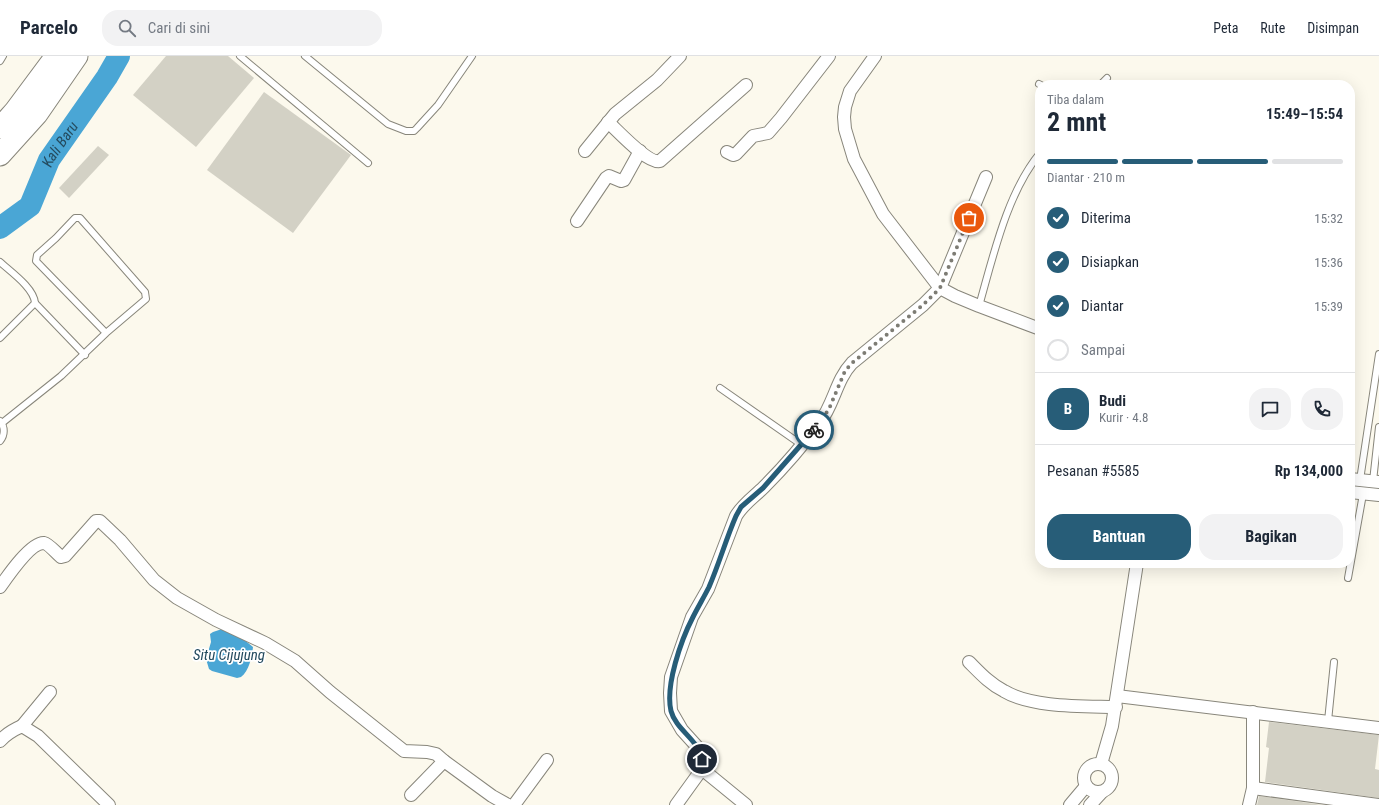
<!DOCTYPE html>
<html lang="id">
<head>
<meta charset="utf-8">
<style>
	body { margin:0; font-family:"Roboto Condensed",sans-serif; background:#f2f2f3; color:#1f2937; height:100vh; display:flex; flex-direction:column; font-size:15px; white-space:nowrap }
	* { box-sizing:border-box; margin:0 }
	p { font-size:13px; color:#747a83 }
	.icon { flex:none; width:22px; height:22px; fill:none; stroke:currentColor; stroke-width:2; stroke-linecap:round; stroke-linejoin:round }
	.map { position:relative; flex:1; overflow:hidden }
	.panel { position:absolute; left:1035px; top:24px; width:320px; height:488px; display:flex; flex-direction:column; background:#fff; border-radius:16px; box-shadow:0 4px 16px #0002 }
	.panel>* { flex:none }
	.pin { position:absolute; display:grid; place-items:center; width:34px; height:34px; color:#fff; margin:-17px; border:2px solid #fff; border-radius:50%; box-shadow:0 1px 4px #0007 }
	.courier { position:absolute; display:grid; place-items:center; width:40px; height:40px; margin:-20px; border:3px solid #275d78; border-radius:50%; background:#fff; color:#222; box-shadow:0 1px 5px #0007 }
	.overview em { font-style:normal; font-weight:700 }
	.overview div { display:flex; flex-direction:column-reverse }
	.overview { display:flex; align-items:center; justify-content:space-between; height:68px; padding:0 12px }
	h1 { font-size:26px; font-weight:700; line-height:30px }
	.bar { display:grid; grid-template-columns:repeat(4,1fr); gap:6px 4px; align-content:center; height:48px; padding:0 12px }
	.bar i { height:5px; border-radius:3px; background:#e0e1e3 }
	.bar .current { background:#275d78 }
	.bar p { grid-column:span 4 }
	.line { display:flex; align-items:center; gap:10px; padding:0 12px; border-top:1px solid #e0e1e3 }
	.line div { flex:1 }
	.round { display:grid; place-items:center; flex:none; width:42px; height:42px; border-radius:16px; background:#f2f2f3 }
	ol { padding:0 12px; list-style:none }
	li { display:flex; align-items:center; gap:12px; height:44px }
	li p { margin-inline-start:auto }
	li .icon { padding:4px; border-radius:50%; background:#275d78; color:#fff; stroke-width:4 }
	li:last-child { color:#747a83 }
	li i { width:22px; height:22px; border:2px solid #e0e1e3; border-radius:50% }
	.action { display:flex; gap:8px; margin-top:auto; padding:8px 12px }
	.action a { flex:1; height:46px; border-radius:16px; background:#275d78; color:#fff; font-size:16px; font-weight:700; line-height:46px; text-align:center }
	.action a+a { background:#f2f2f3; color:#1f2937 }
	header { display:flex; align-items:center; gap:24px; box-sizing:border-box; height:56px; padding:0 20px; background:#fff; border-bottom:1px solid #e0e1e3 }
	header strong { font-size:19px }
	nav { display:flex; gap:22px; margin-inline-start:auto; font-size:14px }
	.search { width:280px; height:36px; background:#f2f2f3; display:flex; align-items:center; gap:10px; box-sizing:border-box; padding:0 14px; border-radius:16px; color:#747a83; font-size:15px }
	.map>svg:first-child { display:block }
	.water { fill:#4aa6d5 }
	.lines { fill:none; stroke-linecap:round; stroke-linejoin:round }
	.river { stroke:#4aa6d5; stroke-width:22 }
	.building { fill:#d3d1c5 }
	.lane-casing { stroke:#88867b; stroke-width:8 }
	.street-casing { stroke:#88867b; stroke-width:14 }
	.highway-casing { stroke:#88867b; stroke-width:23 }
	.lane { stroke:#fff; stroke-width:6 }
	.street { stroke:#fff; stroke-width:12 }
	.highway { stroke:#fff; stroke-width:21 }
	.done { stroke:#7d7c74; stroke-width:4; stroke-dasharray:0 7.2 }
	.route { stroke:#275d78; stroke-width:5 }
	.labels { text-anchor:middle; stroke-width:3.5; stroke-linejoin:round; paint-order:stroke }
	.water-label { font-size:15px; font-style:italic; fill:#244b5f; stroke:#fff }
</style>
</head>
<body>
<header>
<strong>Parcelo</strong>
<div class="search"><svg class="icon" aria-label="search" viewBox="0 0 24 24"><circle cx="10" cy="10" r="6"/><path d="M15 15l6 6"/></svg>Cari di sini</div>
<nav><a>Peta</a><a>Rute</a><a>Disimpan</a></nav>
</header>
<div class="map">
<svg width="1379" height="749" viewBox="0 0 1379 749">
	<rect width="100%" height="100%" fill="#fcf9ed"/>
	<!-- water -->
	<path class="water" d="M222,573L242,582L253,591C252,601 249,615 241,621L237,622L212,615L209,613L206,603L211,586L210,578L213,576Z"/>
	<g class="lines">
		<!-- river -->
		<path class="river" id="s1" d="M0,172L30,150L49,104L107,21L119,0"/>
	</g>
	<!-- building -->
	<g class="building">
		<path d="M166,0H228L254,22L196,91L133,39Z"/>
		<path d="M264,36L351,99L293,177L207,114Z"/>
		<path d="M98,90L109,99L69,142L59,132Z"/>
		<path d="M1269,666L1379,679L1375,713L1379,714V742L1265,726L1269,692L1266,691Z"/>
		<path d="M1259,740L1322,749H1257Z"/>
	</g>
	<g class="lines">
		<!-- lane casing -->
		<g class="lane-casing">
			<g id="lane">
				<path d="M240,0L368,107"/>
				<path d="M305,0L388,68L406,75H414L417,72L438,49L472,0"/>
				<path d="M0,5L3,0"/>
				<path d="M1039,28L1041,29"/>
				<path d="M1100,29L1107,22"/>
				<path d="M0,206C11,216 34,232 35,247L0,282"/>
				<path d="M35,247L85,299"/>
				<path d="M979,250C993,201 1007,137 1040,97"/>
				<path d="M720,332L802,389"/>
				<path d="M0,365C5,371 5,379 0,385"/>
				<path d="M2,367L61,320L106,277L146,243L145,236L80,162H75L56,182L37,199L36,205L106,277"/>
				<path d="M1360,424L1379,298"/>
				<path d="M1373,425L1379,371"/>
				<path d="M1348,522L1363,438"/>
				<path d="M1328,665L1334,606"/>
			</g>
		</g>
		<!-- street casing -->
		<g class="street-casing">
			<g id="street">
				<path d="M875,0L850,35L845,51L844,61L845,73L854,103L883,158L940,232L955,240L979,250L1040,273"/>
				<path d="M608,66C618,75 648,108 660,105L746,29"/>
				<path d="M585,95L615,58L657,24L680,0"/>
				<path d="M727,96L733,99L736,98L753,80L768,77L781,62L829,0"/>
				<path d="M577,165L606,122L609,120L621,125L624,124L640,95"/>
				<path d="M1350,423L1379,426"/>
				<path d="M1350,436L1379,439"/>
				<path d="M0,531C7,521 31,486 44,487C49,488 56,497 61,501L65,500L96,465H100L120,484L154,524L177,542L216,564L265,587L295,605L330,636L404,695L427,696L436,698L444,705L492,740L508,749"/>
				<path d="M969,606C980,617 990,628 1004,635C1032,652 1084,650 1116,651"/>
				<path d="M1117,640L1379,672"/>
				<path d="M22,670L50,636"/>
				<path d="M0,685C6,678 13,674 22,670L38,680L109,749"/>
				<circle cx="1098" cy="722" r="14"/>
				<path d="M1101,708L1112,670L1137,507"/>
				<path d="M702,713L746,749"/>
				<path d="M1253,732L1378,749"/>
				<path d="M411,739L444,705"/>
				<path d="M514,749L547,704"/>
				<path d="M676,749L702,713L703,703L701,695L682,674L671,655L670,637L671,621L692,561L708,533L736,460C743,448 754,441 764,431C784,411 803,389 820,366C834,348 836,324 852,307L923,249L940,232L986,121"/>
				<path d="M1070,749L1086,730"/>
				<path d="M1090,749L1102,736"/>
				<path d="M1249,749L1253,732V656"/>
			</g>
		</g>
		<!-- highway casing -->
		<g class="highway-casing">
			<g id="highway">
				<path d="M0,72L15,55L56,0"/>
				<path d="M0,99L37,58L77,0"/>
			</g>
		</g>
		<!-- lane -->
		<use href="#lane" class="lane"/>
		<!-- street -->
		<use href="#street" class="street"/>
		<!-- highway -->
		<use href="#highway" class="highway"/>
	</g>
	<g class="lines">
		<!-- done -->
		<path class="done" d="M814,374L829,353L845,315L852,307L923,249L940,232L969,162"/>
		<!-- route -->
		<path class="route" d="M702,703C698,683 676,674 671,655C665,630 681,584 693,561C698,551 704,541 709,531C719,508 726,483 736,460L741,451L763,432L814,374"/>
	</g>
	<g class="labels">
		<!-- water labels -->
		<g class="water-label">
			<text dy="5" stroke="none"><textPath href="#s1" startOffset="106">Kali Baru</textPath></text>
			<text x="229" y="604">Situ Cijujung</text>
		</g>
	</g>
</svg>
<div class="pin" style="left:969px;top:162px;background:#ea580c"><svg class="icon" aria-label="bag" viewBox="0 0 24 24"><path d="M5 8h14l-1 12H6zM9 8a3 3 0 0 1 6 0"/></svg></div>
<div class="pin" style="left:702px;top:703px;background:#1f2937"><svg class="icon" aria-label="home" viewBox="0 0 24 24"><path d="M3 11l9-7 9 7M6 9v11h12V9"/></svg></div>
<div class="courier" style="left:814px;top:374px"><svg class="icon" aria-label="bike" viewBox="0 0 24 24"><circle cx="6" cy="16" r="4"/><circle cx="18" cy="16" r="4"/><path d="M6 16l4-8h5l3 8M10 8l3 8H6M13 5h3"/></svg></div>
<section class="panel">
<div class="overview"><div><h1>2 mnt</h1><p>Tiba dalam</p></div><em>15:49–15:54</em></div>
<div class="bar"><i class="current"></i><i class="current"></i><i class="current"></i><i></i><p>Diantar · 210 m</p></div>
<ol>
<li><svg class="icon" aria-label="check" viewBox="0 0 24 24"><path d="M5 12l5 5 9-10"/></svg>Diterima<p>15:32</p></li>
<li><svg class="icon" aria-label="check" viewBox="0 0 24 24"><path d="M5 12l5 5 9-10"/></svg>Disiapkan<p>15:36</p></li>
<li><svg class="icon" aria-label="check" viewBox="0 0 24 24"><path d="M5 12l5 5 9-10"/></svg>Diantar<p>15:39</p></li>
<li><i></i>Sampai</li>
</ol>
<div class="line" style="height:72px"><b class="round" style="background:#275d78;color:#fff">B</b><div><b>Budi</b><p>Kurir · 4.8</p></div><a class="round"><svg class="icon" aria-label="chat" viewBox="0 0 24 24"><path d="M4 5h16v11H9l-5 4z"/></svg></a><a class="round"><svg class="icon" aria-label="phone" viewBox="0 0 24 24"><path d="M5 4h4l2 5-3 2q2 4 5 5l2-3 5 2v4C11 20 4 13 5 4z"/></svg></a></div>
<div class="line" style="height:52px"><div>Pesanan #5585</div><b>Rp 134,000</b></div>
<div class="action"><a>Bantuan</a><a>Bagikan</a></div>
</section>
</div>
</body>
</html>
